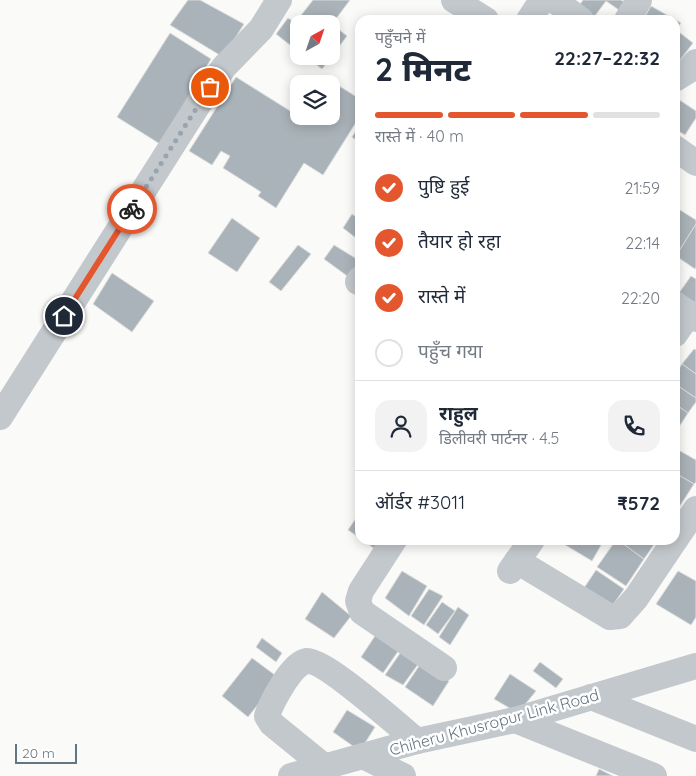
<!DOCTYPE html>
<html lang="hi">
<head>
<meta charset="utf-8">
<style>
	body { margin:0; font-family:Quicksand,"Noto Sans Devanagari",sans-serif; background:#f2f2f3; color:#1f2937; height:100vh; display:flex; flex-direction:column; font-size:19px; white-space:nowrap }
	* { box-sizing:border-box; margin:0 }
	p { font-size:16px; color:#747a83 }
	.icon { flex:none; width:28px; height:28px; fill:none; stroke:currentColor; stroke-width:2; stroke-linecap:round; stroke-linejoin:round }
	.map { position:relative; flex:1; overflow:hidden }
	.sheet { position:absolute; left:355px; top:15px; width:325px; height:530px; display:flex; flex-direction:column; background:#fff; border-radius:15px; box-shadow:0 2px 12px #0003 }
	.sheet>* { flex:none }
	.needle { width:32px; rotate:40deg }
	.controls { position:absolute; left:290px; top:15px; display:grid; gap:10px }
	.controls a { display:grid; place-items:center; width:50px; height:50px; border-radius:10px; background:#fff; box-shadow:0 2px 12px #0003; font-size:25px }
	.scale { position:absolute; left:15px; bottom:12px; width:62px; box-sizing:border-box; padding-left:5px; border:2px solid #657683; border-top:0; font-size:14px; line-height:18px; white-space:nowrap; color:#657683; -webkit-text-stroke:4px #fff; paint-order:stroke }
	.pin { position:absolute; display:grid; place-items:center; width:42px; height:42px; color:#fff; margin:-21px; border:2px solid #fff; border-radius:50%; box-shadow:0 1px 5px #0007 }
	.courier { position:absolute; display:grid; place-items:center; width:50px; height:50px; margin:-25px; border:4px solid #e4572e; border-radius:50%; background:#fff; color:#222; box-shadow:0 1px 6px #0007 }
	.headline em { font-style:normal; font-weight:800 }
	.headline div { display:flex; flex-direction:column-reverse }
	.headline { display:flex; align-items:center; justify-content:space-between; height:85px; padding:0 20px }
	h1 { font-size:32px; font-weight:800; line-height:38px }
	.bar { display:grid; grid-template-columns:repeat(4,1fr); gap:8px 5px; align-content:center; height:60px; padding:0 20px }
	.bar i { height:6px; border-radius:4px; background:#e0e1e3 }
	.bar .on { background:#e4572e }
	.bar p { grid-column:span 4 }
	.line { display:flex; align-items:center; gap:12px; padding:0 20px; border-top:1px solid #e0e1e3 }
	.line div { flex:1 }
	.round { display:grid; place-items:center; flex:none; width:52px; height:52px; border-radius:15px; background:#f2f2f3 }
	ol { padding:0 20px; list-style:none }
	li { display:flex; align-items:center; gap:15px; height:55px }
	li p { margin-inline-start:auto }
	li .icon { padding:5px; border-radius:50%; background:#e4572e; color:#fff; stroke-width:4 }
	li:last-child { color:#747a83 }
	li i { width:28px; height:28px; border:2px solid #e0e1e3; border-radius:50% }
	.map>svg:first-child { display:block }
	.building { fill:#aab3b9; stroke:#dcdcda }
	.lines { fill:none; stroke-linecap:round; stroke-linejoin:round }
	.minor { stroke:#c3c8cc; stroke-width:26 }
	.done { stroke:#99a4ac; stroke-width:5; stroke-dasharray:0 9 }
	.route { stroke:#e4572e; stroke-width:6 }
	.labels { text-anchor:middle; stroke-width:5; stroke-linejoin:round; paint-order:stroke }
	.street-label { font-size:16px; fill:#657683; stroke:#fff }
</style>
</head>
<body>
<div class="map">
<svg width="696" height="776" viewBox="0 0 696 776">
	<rect width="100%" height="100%" fill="#fafaf8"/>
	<!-- building -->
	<g class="building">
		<path d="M188,0H200L244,24L223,57L170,25Z"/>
		<path d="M313,0H350L332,24L347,36L322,69L305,56H331V24H299V52L276,34L288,18L295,23Z"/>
		<path d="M583,0H621L624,2L619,10L606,1L594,17L579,6Z"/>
		<path d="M651,6L681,23L675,31V20H643Z"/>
		<path d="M675,29L693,43L680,60L675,56Z"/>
		<path d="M170,33L211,59L160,144L117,117Z"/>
		<path d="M236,77L303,119L305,116H331V84H325L328,79L360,99V116L323,175L304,163L276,208L258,196L261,192L223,168L230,156L221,151L212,165L189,151Z"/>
		<path d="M675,97L696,111V118L685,135L675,129Z"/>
		<path d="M360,125V143L352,137Z"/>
		<path d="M680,210L696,220V224L676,256L675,217Z"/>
		<path d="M352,214L360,220V241L343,228Z"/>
		<path d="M232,218L260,238L237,272L208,253Z"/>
		<path d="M696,224V267L695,269L676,256Z"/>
		<path d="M298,245L311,254L281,291L269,282Z"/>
		<path d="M334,245L360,261V263L350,278L324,259Z"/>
		<path d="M112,273L154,301L132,332L93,304Z"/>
		<path d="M691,276L696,279V303L679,293Z"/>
		<path d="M694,349L696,350V374L682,364Z"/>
		<path d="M682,364L696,374V398L675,384V375Z"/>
		<path d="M675,384L696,398V402L688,413L675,404Z"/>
		<path d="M675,404L688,413L677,430L675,429Z"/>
		<path d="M675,448L696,460V482L694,484L675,473Z"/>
		<path d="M675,473L694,484L676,512H675Z"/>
		<path d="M360,512V538L348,530Z"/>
		<path d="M362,540H381L375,549Z"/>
		<path d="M563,540H604L592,561L562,543Z"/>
		<path d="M616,540H618L644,559L626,586L597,567Z"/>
		<path d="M618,540H657L644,559Z"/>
		<path d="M596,570L624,589L608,612L580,594Z"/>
		<path d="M402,571L427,586L409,616L385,598Z"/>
		<path d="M678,571L696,581V617L691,625L656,604Z"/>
		<path d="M429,589L443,596L424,625L411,616Z"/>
		<path d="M322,592L351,616L334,638L305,619Z"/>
		<path d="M442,602L455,611L438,634L426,625Z"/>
		<path d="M458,607L469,615L450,645L439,637Z"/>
		<path d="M377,633L399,650L383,673L361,657Z"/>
		<path d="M262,638L282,653L276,662L256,647Z"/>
		<path d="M401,652L419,663L403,685L385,675Z"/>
		<path d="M252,658L279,678L248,717L222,696Z"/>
		<path d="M540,662L563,679L556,688L533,671Z"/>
		<path d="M421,663L449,681L433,706L405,687Z"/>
		<path d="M510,674L536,691L518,713L494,699Z"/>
		<path d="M347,710L375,727L360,751L333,732Z"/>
		<path d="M599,769L613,776H596Z"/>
	</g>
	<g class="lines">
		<!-- minor -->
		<g class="minor">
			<path d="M454,0L486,20"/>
			<path d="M554,0L581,20"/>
			<path d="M529,20L542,0"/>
			<path d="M627,20L639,0"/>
			<path d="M675,79L688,71L696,62"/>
			<path d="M675,148L696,163"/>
			<path d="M358,282L360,279"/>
			<path d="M675,304L696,319"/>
			<path d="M675,334L689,314"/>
			<path d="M0,417L203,97L224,67L261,29L279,0"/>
			<path d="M394,540L361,591L358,601L362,612L444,668"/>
			<path d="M675,540L696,509"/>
			<path d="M517,561L610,617L620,616L636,598L675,540"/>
			<path d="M510,571L532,540"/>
			<path d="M591,697L696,739"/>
			<path d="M515,720L654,776"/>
			<path d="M363,756L403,776"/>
			<path d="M325,767L272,724L267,716C271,703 292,663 306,661C324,659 400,727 417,741"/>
			<path d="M291,776L417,741L515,720L696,666"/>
		</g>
	</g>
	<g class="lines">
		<!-- done -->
		<path class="done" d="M132,209L210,87"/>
		<!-- route -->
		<path class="route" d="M64,316L132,209"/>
	</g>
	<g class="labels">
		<!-- street labels -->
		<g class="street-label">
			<text transform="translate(494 722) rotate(-15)" y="6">Chiheru Khusropur Link Road</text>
		</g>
	</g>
</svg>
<div class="controls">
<a><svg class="needle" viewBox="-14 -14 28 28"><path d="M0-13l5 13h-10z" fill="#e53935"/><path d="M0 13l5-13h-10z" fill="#747a83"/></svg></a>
<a><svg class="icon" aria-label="layers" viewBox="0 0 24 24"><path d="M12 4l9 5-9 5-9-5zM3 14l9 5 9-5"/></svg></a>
</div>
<div class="scale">20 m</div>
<div class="pin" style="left:210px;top:87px;background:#ea580c"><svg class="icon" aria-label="bag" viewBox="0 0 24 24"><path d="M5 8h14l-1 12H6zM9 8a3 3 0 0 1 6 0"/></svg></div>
<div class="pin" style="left:64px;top:316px;background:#1f2937"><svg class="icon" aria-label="home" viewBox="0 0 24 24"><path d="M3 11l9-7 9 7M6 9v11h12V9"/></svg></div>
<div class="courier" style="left:132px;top:209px"><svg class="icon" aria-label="bike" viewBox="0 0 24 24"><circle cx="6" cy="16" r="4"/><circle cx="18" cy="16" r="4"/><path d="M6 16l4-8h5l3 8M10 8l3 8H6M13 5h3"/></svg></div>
<section class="sheet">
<div class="headline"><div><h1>2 मिनट</h1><p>पहुँचने में</p></div><em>22:27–22:32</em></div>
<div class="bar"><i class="on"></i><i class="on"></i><i class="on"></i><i></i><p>रास्ते में · 40 m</p></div>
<ol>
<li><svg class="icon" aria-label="check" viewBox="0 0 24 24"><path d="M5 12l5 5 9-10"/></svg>पुष्टि हुई<p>21:59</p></li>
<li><svg class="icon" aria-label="check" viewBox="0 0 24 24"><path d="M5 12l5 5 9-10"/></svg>तैयार हो रहा<p>22:14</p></li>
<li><svg class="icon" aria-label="check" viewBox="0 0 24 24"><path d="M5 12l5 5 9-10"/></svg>रास्ते में<p>22:20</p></li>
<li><i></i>पहुँच गया</li>
</ol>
<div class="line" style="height:90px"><a class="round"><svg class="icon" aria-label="person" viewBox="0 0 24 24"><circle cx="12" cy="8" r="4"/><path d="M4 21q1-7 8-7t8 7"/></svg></a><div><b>राहुल</b><p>डिलीवरी पार्टनर · 4.5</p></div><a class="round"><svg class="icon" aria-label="phone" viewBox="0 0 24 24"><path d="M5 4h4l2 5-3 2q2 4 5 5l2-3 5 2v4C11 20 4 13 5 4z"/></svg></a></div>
<div class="line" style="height:65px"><div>ऑर्डर #3011</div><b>₹572</b></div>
</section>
</div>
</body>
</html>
